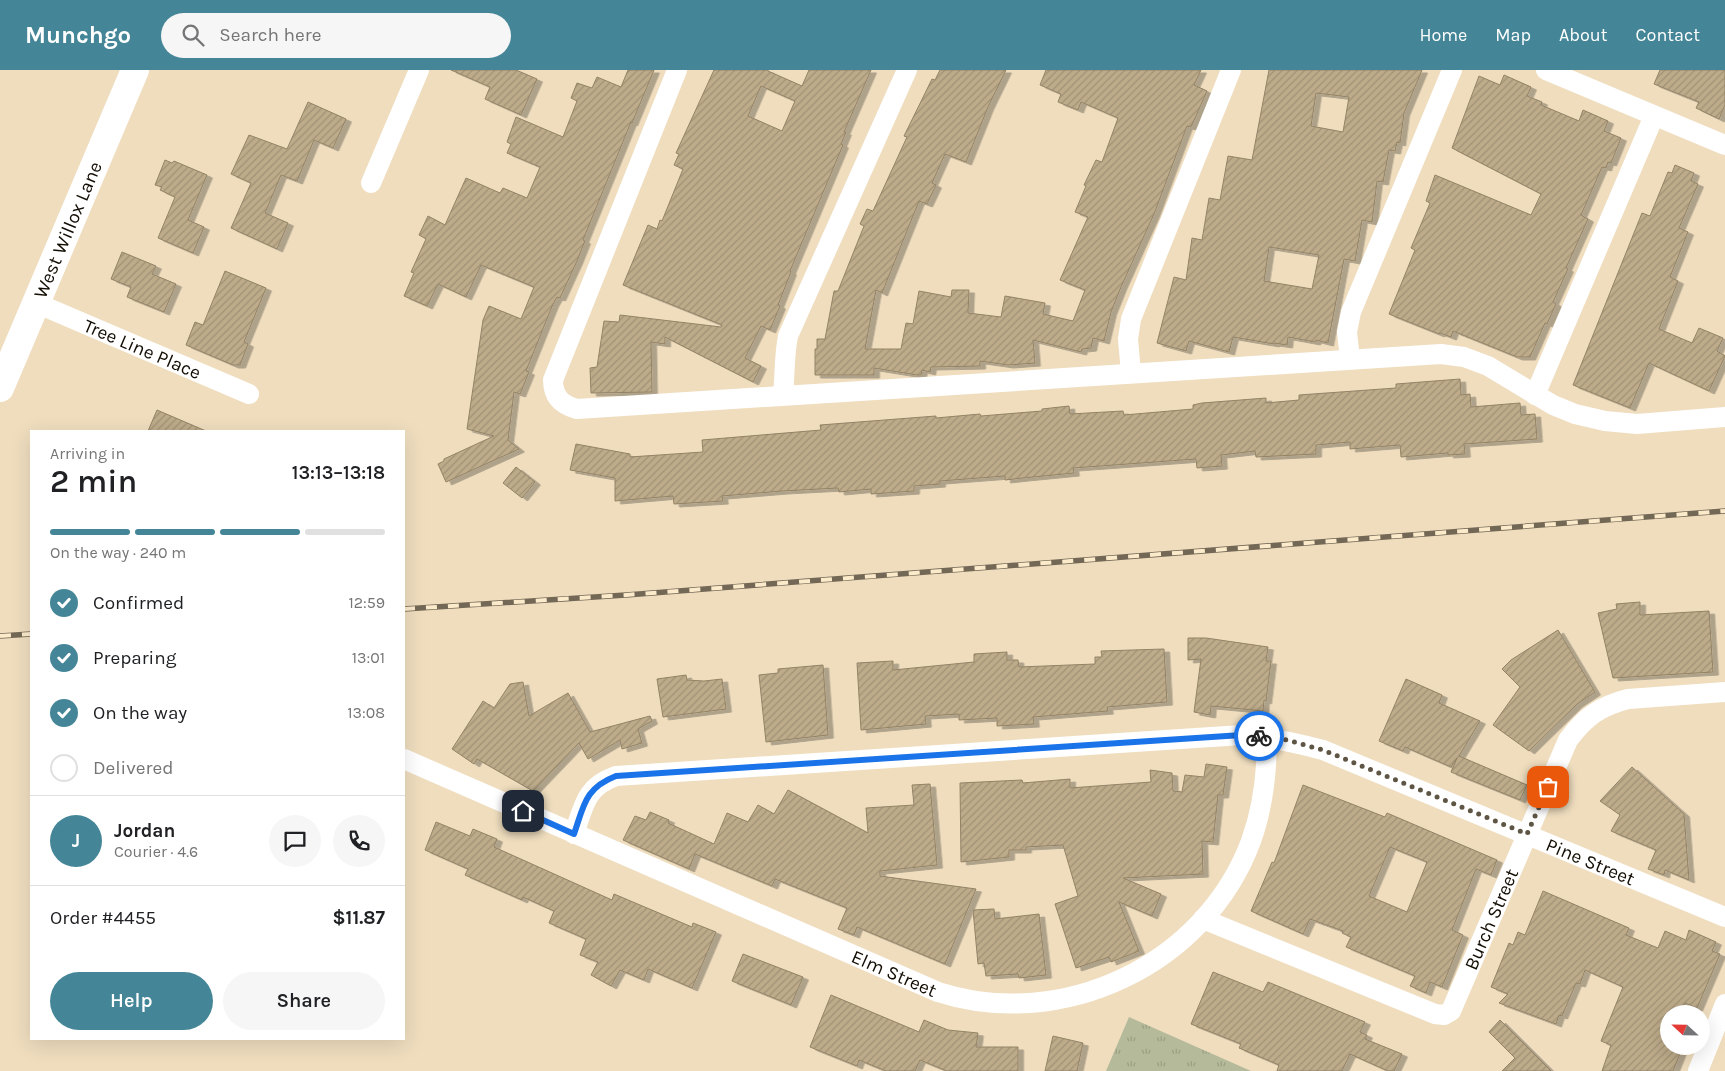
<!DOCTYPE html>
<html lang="en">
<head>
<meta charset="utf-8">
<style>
	body { margin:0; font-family:Karla,sans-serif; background:#f6f6f6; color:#202124; height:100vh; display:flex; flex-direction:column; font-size:19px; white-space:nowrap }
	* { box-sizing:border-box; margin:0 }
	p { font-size:16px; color:#757577 }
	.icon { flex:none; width:28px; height:28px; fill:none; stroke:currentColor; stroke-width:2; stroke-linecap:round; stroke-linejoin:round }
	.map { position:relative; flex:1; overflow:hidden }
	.details { position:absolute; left:30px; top:360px; width:375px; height:610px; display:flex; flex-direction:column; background:#fff; border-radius:0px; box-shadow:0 5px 20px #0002 }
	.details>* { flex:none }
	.needle { width:32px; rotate:292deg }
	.buttons { position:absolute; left:1660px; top:935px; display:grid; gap:10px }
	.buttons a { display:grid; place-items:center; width:50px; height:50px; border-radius:50%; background:#fff; box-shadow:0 5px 20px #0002; font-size:25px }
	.pin { position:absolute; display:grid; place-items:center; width:42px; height:42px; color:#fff; margin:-21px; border-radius:10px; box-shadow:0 2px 8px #0006 }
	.courier { position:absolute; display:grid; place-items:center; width:50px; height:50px; margin:-25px; border:4px solid #1a73e8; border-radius:50%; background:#fff; color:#222; box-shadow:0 1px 6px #0007 }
	.head em { font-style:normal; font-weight:600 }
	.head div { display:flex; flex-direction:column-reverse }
	.head { display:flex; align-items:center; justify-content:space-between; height:85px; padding:0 20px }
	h1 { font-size:32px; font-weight:600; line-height:38px }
	.bar { display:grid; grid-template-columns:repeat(4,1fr); gap:8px 5px; align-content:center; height:60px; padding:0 20px }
	.bar i { height:6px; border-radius:4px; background:#e0e0e0 }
	.bar .selected { background:#448697 }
	.bar p { grid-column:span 4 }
	.line { display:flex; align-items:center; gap:12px; padding:0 20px; border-top:1px solid #e0e0e0 }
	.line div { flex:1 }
	.round { display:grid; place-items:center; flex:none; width:52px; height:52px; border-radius:26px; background:#f6f6f6 }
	ol { padding:0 20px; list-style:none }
	li { display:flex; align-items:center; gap:15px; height:55px }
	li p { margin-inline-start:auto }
	li .icon { padding:5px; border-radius:50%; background:#448697; color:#fff; stroke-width:4 }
	li:last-child { color:#757577 }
	li i { width:28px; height:28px; border:2px solid #e0e0e0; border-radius:50% }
	.primary-button { display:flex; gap:10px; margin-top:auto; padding:10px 20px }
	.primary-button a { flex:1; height:58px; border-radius:30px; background:#448697; color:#fff; font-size:20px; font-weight:600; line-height:58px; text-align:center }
	.primary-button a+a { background:#f6f6f6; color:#202124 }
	header { display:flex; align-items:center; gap:30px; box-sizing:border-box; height:70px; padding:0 25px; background:#448697; color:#fff }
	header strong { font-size:24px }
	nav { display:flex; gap:28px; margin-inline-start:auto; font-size:18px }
	.search { width:350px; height:45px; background:#f6f6f6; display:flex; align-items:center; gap:12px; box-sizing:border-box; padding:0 18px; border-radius:28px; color:#757577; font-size:19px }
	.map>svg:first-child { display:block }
	.park { fill:url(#park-tufts) }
	.building { fill:url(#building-hatch); stroke:#938366; fill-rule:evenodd; filter:url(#shadow) }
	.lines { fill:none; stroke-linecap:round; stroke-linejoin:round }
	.street { stroke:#fff; stroke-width:20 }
	.secondary { stroke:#fff; stroke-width:28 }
	.rail-casing { stroke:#736755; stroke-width:5.5 }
	.rail { stroke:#fcebcb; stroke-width:4; stroke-dasharray:11; stroke-linecap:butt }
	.done { stroke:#5f5544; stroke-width:5; stroke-dasharray:0 9 }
	.route { stroke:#1a73e8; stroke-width:6 }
	.labels { text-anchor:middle; stroke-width:4; stroke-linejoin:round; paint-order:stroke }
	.street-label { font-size:19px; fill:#120c03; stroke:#fcebcb }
</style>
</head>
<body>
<header>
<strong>Munchgo</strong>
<div class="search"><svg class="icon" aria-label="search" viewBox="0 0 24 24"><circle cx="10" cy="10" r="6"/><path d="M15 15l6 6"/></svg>Search here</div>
<nav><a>Home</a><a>Map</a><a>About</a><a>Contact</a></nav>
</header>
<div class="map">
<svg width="1725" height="1001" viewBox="0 0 1725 1001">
	<defs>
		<pattern id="park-tufts" width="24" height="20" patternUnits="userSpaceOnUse" patternTransform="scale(1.25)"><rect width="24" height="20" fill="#b5ba9a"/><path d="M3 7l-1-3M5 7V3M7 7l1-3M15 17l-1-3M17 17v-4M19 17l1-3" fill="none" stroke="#9b9f83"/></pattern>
		<pattern id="building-hatch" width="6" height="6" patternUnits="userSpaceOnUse" patternTransform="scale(1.25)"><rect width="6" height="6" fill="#bdab8a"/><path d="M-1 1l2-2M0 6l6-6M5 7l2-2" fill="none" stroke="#a19275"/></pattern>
		<filter id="shadow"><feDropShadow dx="5.5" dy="3" stdDeviation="0" flood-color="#0004"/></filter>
	</defs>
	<rect width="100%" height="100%" fill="#efddbe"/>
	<!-- park -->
	<path class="park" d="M1129,947L1251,1001H1106Z"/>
	<!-- building -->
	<g class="building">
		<path d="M451,0H516L537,9L521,45L485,29L490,17Z"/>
		<path d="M628,0H654L632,53L631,52L583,170L585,171L577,191L560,228L557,227L553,234L526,301L529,302L520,324L514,322L508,370L519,379L446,412L438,394L444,391V389L494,366L467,359L483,250L489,236L521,249L534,217L481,195L466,227L438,214L427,236L404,226L414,203L411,202L426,169L419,165L428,146L445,155L466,108L500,123L503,118L527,128L540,97L507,83L511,74L507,72L516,47L563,67L577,31L571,28L577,13L592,18L597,7L621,17Z"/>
		<path d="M714,0H768V1L802,16L809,0H871L844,62H846L841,74L843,75L790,201L791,202L778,235L780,236L770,260L761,256L745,288L761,296L753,312L665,267V274L651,272L652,322L591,323L590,298L597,297L604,251L619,252L620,245L721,257L722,255L623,215L648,155L657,159L660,150L662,151L683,99L674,95L679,84L676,83ZM761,16L795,31L782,61L748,46Z"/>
		<path d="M940,0H1006L988,37L966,92L945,84L932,113L936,115L927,134L919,131L882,223L876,220L865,279H901L906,253L913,254L919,221L951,227L952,220H969L968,243L1001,247L1005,226L1045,233L1043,244L1073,251L1085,220L1060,210L1088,147L1075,142L1086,116L1084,115L1096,90L1102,92L1118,48L1081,32L1078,40L1058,32L1061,24L1040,15L1046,0H1201L1194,15L1207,21L1192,55L1190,57L1187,56L1154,144L1121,217L1111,242L1104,271L1093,268L1091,278L1082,279L1081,282L1033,270L1035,293L1008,295L980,291V296L931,297L930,302L922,300L921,305H917L874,298V305H815V279H817V269H825L834,221H838L864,156L860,154L867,139L873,141L907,67L904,66L932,9L935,10Z"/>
		<path d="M1269,0H1422L1404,43L1400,73L1397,72L1395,81L1389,80L1383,112L1377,111L1372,152L1362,150L1355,191L1344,189L1328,273L1316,270L1315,272L1288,267L1287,275L1274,273V274L1233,267L1229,282L1189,271L1186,281L1157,273L1174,207L1186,210L1192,168L1202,170L1209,128L1220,130L1228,86L1252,90ZM1316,23L1349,27L1343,62L1311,56ZM1269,177L1319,185L1312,219L1264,211Z"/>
		<path d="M1660,0H1725V35L1719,49L1696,38L1699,32L1654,14Z"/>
		<path d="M1504,5L1531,17L1527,26L1542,32L1541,35L1579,51L1583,40L1608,51L1604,61L1621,68L1611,93L1608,92L1606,98L1602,97L1581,145L1588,149L1566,198L1568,199L1553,232L1556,234L1547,254L1545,253L1530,287H1517L1453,261L1451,267L1440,263L1439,264L1389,244L1415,180L1411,178L1430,133L1426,131L1435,105L1531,145L1541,124L1452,78L1479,6L1500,15Z"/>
		<path d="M308,32L346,49L333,78L314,70L297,111L281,105L265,143L288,153L277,179L231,158L251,113L231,104L249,65L287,79Z"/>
		<path d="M165,90L172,93L174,91L207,105L188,150L204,157L193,183L158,168L175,127L160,120L162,117L155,115Z"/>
		<path d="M1675,95L1694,103L1691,111L1698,114L1679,158L1688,162L1670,207L1678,211L1659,259L1692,273L1699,258L1723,268L1717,281L1725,286L1709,321L1649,293L1630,338L1573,315L1642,143L1650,146L1668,102L1672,103Z"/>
		<path d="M122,182L156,196L152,204L176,214L164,242L127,227L131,217L111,209Z"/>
		<path d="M225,201L266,218L244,272L248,274L240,295H233L186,275L195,252L203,255Z"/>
		<path d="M1460,309L1461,325L1470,324L1471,337L1520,333L1521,345L1535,344L1537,369L1464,374L1465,384L1448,385V383L1401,387L1400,375L1350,379V372L1316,375V384L1256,387L1255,381L1221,385L1222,396L1197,398L1196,389L1073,398L1074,403L1023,408L1005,410V406L940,411V414L914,416V421L871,424V419L839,422L838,418L782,421L722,426L723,431L674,434L673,426L615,431V408L570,400L576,374L630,384V387L703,382L702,370L821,360L820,355L936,346V348L980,344L981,346L1042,341V339L1069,336L1070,344L1123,341L1124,345L1193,339V335L1202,333L1266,328V333L1299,330V325L1396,318V314Z"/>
		<path d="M157,340L206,361H148Z"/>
		<path d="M516,397L535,412L522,428L503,413Z"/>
		<path d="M1640,532V545L1709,541L1713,602L1613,608L1598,543L1617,539L1616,534Z"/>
		<path d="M1558,560L1595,622L1577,634L1529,681L1493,655L1520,617L1502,599L1511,590Z"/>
		<path d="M1188,568H1206L1268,577L1266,591H1271L1266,631L1264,630L1263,641L1211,636L1210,645L1194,642L1201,589L1188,590Z"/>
		<path d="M1164,579L1167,632L1107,637L1108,641L1033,647L1034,654L997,656V648L959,650V644L925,646L926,654L861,660L857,593L893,591V600L974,592V584L1007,582V590H1018L1019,597L1095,594V587H1102L1101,581Z"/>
		<path d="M823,595L828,665L766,672L759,605L778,603V599Z"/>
		<path d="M686,605L687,610L704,611L722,609L726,639L663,647L657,609Z"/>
		<path d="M1406,609L1442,625L1439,633L1480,651L1459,686L1527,715L1520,730L1451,702L1457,688L1451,697L1405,677L1403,681L1379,671Z"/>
		<path d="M523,612L529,646L568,623L590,662L650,646L652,651L638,659L642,673L622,679L620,670L588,689L579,673L533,721L477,689L474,694L452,679L483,631L494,638L510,614Z"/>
		<path d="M1206,694L1227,697L1223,725H1218L1213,772L1202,771L1203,804L1123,808L1161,824L1152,846L1119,832L1139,881L1111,892L1109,887L1076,898L1055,834L1078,826L1063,775L1026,777V780H1009V787L961,792L960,713L1022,710L1023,713L1070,709V718L1151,712L1150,700L1172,703L1173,721L1182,722L1185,705L1204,707Z"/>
		<path d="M1632,697L1684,744L1689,810L1665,800L1664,805L1648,799L1656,780L1611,761L1620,745L1600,731Z"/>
		<path d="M930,714L937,795L880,801V806L976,819L945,894L857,857L854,865L838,859L847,838L775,809L772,816L695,784L689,799L623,770L635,746L646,750L650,742L669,750L668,753L714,774L727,743L748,752L758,735L774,744L788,720L868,763L866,738L914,735L912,715Z"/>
		<path d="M1303,715L1385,747L1387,743L1497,790L1491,805L1476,799L1452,860L1463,865L1442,917L1430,912L1426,923L1410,916L1415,906L1346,877L1351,867L1342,863L1343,861L1310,849L1303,864L1251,841L1272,792L1274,793ZM1390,777L1427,792L1407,842L1369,826Z"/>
		<path d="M436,752L470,766L473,759L497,769L494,777L612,830L614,824L692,857L693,853L716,862L692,918L648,899L644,910L620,900L611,916L591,905L598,892L580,885L586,869L549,853L554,841L523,827L522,830L465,805L468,799L425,780Z"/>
		<path d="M1543,821L1629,858L1626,865L1658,878L1665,861L1686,870L1689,860L1716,872L1712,881L1720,884L1697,938L1685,933L1680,944H1669V970L1666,976H1683L1673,1001H1602L1611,975L1601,971L1623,917L1585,900L1580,914L1576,913L1562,946L1559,945L1556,954L1499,933L1508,924L1491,917L1509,873L1513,875L1518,862L1525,865Z"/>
		<path d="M994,839L995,849L1039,844L1046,905L1019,908L1018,904L986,906L984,893L978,894L973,840Z"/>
		<path d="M743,884L803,907L791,935L732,911Z"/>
		<path d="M1213,902L1263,922L1268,912L1365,952L1360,962L1367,965L1365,969L1402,984L1394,1001H1388L1350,984L1342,1001H1277L1279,995L1239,978L1241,974L1191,954Z"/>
		<path d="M831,925L919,962L924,950L948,960L978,963L976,977H1018V1001H947L920,990L915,1001H886L859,990L857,996L810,977Z"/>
		<path d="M1500,950L1551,1001H1502L1515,988L1489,962Z"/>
		<path d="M1053,966L1083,973L1077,1001H1045Z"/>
	</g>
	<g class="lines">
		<!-- street -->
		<g class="street">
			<path d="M677,0L553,310C553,327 562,335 577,339L1441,284L1464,287L1488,296L1553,335L1575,344L1605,351L1637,354L1725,347"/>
			<path d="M1546,0L1725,75"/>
			<path d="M371,113L419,0"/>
			<path id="s1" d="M36,233L249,324"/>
			<path d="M1350,289L1347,262L1351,242L1452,0"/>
			<path d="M1131,303L1128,269L1131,249L1231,0"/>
			<path d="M783,325C785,305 784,286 788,266L907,0"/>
			<path d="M1535,325L1654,46"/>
			<path id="s2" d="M404,689L938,922C1062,962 1205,895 1251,771C1263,738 1267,703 1267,667"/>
			<path id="s3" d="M574,764C584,736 585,717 616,706L1242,665C1270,667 1296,673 1323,680L1725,847"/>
			<path id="s4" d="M1203,849L1435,944L1444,945L1451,941L1568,670C1585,647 1600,636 1628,629L1725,622"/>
			<path d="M1698,1001L1725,934"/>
		</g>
		<!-- secondary -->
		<path class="secondary" id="s5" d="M0,318L135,0"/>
		<!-- rail casing -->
		<g class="rail-casing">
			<g id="rail">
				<path d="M404,539L626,525L1725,441"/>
				<path d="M0,566L31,564"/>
			</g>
		</g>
		<!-- rail -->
		<use href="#rail" class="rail"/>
	</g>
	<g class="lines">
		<!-- done -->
		<path class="done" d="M1259,666L1287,670L1323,680L1527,764L1548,717"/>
		<!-- route -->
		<path class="route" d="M523,741L574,764C584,735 585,718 616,706L1242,665L1259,666"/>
	</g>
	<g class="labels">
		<!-- street labels -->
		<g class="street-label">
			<text dy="7" stroke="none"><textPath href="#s5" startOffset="172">West Willox Lane</textPath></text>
			<text dy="7" stroke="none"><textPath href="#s1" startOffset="116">Tree Line Place</textPath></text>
			<text dy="7" stroke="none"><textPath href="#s3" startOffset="1075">Pine Street</textPath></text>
			<text dy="7" stroke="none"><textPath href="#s4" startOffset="368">Burch Street</textPath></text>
			<text dy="7" stroke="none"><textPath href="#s2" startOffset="535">Elm Street</textPath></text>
		</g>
	</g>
</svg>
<div class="buttons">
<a><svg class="needle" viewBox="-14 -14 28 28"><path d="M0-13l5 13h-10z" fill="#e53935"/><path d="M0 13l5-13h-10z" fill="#757577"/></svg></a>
</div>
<div class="pin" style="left:1548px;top:717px;background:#ea580c"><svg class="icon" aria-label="bag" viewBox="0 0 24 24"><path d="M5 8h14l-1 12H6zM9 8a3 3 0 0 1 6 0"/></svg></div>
<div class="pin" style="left:523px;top:741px;background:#1f2937"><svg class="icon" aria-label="home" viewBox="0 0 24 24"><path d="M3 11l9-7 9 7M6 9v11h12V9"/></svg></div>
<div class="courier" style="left:1259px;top:666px"><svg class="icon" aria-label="bike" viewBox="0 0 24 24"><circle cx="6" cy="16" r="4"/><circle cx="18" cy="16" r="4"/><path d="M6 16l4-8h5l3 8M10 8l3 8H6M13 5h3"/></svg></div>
<section class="details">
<div class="head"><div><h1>2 min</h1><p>Arriving in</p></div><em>13:13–13:18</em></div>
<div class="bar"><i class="selected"></i><i class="selected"></i><i class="selected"></i><i></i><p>On the way · 240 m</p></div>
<ol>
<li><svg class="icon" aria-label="check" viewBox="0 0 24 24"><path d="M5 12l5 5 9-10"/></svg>Confirmed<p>12:59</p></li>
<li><svg class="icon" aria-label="check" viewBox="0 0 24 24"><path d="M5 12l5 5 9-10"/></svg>Preparing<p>13:01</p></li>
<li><svg class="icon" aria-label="check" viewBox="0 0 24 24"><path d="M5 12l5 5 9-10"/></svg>On the way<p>13:08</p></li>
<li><i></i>Delivered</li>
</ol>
<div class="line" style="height:90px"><b class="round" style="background:#448697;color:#fff">J</b><div><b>Jordan</b><p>Courier · 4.6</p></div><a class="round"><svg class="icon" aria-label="chat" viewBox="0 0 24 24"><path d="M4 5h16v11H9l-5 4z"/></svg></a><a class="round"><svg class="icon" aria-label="phone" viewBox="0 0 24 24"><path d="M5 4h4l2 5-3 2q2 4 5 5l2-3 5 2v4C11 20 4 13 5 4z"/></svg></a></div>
<div class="line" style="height:65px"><div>Order #4455</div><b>$11.87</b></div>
<div class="primary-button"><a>Help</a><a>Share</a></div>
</section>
</div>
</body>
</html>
